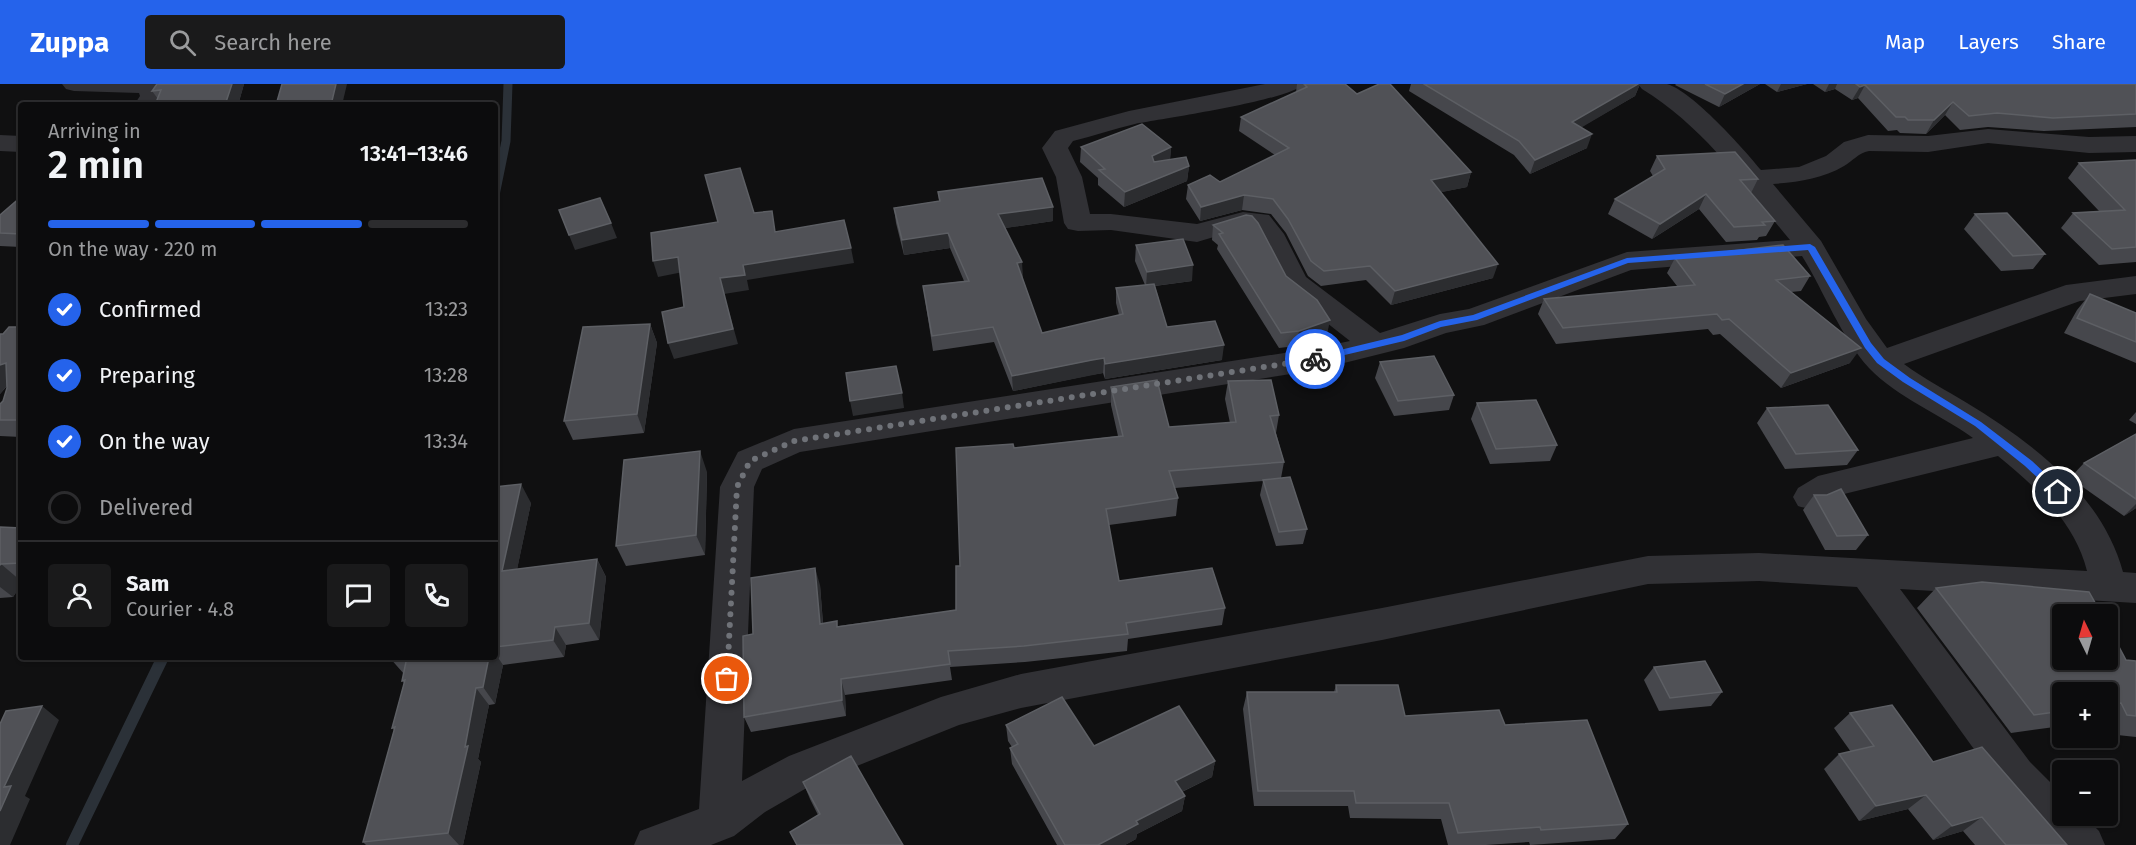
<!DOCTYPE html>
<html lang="en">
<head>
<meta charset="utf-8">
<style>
	body { margin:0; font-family:"Fira Sans",sans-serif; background:#1a1a1b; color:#f1f3f6; height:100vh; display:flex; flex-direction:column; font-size:22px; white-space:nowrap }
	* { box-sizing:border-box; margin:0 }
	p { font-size:20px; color:#9a9b9d }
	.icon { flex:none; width:33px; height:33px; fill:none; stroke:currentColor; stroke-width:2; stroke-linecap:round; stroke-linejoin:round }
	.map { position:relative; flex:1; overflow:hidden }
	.details { position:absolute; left:18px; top:18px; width:480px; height:558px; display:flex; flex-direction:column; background:#0c0c0d; border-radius:6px; box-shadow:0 2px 4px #0004,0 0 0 2px #2c2c2e }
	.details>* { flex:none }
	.needle { width:39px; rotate:355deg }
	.controls { position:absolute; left:2052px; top:520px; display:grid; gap:12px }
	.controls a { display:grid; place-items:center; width:66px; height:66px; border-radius:6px; background:#0c0c0d; box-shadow:0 2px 4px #0004,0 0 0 2px #2c2c2e; font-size:30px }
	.pin { position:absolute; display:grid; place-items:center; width:51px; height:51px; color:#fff; margin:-26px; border:3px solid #fff; border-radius:50%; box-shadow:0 2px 6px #0007 }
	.courier { position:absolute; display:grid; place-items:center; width:60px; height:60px; margin:-30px; border:4px solid #2563eb; border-radius:50%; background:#fff; color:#222; box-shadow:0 2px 8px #0007 }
	.headline em { font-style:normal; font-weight:600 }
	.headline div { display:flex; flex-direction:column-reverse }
	.headline { display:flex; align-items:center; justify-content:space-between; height:102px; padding:0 30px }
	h1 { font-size:39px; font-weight:600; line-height:45px }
	.bar { display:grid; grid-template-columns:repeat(4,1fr); gap:9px 6px; align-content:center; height:72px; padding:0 30px }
	.bar i { height:8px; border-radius:4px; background:#2c2c2e }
	.bar .current { background:#2563eb }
	.bar p { grid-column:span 4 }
	.line { display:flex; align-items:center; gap:15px; padding:0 30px; border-top:2px solid #2c2c2e }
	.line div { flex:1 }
	.round { display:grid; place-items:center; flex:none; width:63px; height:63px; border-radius:6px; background:#1a1a1b }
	ol { padding:0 30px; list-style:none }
	li { display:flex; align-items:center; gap:18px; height:66px }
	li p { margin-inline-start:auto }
	li .icon { padding:6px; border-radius:50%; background:#2563eb; color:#fff; stroke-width:4 }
	li:last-child { color:#9a9b9d }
	li i { width:33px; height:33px; border:3px solid #2c2c2e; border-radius:50% }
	header { display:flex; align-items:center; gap:36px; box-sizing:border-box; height:84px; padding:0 30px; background:#2563eb; color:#fff }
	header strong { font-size:28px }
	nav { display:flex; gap:33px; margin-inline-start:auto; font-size:21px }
	.search { width:420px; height:54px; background:#1a1a1b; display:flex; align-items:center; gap:15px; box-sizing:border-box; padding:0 21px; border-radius:6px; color:#9a9b9d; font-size:22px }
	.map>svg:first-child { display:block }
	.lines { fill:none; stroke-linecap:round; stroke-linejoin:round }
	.stream-far1 { stroke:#2b3138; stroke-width:9 }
	.stream { stroke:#2b3138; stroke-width:12 }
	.minor { fill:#313135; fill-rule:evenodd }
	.wall { fill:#46474c }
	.shaded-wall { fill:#2c2d30 }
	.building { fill:#505156; stroke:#5d5f64; stroke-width:1.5 }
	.route { fill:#2563eb }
	.done { stroke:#6f7278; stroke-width:6; stroke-dasharray:0 10.8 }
</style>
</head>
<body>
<header>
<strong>Zuppa</strong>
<div class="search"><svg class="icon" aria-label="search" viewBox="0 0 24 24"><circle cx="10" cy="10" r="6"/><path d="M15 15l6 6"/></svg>Search here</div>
<nav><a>Map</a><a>Layers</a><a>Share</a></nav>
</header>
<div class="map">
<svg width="2136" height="761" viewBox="0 0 2136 761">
	<rect width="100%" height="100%" fill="#101011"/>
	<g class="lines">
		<!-- stream-far1 -->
		<path class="stream-far1" d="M495,111L506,57L508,0"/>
		<!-- stream -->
		<path class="stream" d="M72,761L163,573"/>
		<!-- minor -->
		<g class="minor">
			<path d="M62,0H158L164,12L158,21H134L140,12L139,9L74,7L66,5Z"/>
			<path d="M1265,0H1303C1292,16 1161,35 1135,40C1114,45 1093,52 1073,57L1068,64L1082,93L1090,130H1111L1197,140L1243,128L1269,131L1284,150L1306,193L1380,249L1440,230L1469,225L1627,168L1790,156C1743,100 1704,43 1642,5L1638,0C1647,0 1659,0 1667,0C1692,7 1744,65 1761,86L1799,83L1826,72L1844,58L1868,51L1928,52L1988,45L2089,53L2136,52V68L2089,69L1988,59L1928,68L1869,67C1858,69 1853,77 1844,82C1822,95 1798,98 1773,100L1821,157L1866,235L1887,264L2066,201L2136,192V210L2080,217L1904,280C1924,295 1946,306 1967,319C2033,359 2102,411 2123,488L2136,489V519L1900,505L2030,678L2062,710V732H2084L2099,747L2105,761H2055L2002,704L1857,503L1759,497L1648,500L1382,556L1021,624L959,641L817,698L765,728L734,752L711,761H634L640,747L699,725L720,403L738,368L794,345L1316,264L1350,257L1285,206L1258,153L1251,145L1244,144L1197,158L1111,146L1078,147L1068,145L1064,139L1056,93L1042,64L1055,47L1129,27ZM1802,172C1825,209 1840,252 1869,284C1898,314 1940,330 1973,354L1818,392L1798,404L1793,413L1798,422C1815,428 1825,420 1840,411L1998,372C2035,402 2075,438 2087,487L1759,469L1648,472L1382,524L1021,590L941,613L789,672L742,697L754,403L762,385L800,368L1316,286L1404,264L1446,249L1484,241L1631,186Z"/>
			<path d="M0,51L21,52V68L0,67Z"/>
		</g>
	</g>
	<!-- wall -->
	<g class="wall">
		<path d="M157,0H244L238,21L158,15L152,7Z"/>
		<path d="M1297,0H1345L1357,10L1471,88L1467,103L1441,108L1493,194L1391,221L1366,196L1321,202L1308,192L1286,149L1271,130L1242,126L1200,137L1186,115L1188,101L1220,98L1275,71L1239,47L1241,33L1296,8Z"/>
		<path d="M1411,0H1640L1635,12L1581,43L1587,64L1530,90L1514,71L1409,7Z"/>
		<path d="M1676,0H1760L1719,23L1675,1Z"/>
		<path d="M1765,0H1807L1777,8Z"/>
		<path d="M1813,0H2136V43L2044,47L1988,43L1960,46L1945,31L1926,50L1900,49L1897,46L1888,47L1858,14L1852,16L1835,5L1825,8Z"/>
		<path d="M1081,63H1171L1170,75L1189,82L1187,97L1124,123L1098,101V94L1080,78Z"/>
		<path d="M1657,72L1758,95L1751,109L1775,137L1766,152L1759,153L1757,156L1726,158L1699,125L1652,155L1608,130L1615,115L1653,92L1650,87Z"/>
		<path d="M2136,76V178L2099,181L2061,144L2073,129L2099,127L2068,94L2079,79Z"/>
		<path d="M938,108L1053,123V137L1005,144L1042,249L1119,231L1116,219V204L1145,201L1135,177L1136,161L1192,197L1155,202L1167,243L1222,276L1105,295L1103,289L1091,291L1013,307L994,258L933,267L923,202L964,197L950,164L904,171L896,139L894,124L939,117Z"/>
		<path d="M21,113V163L0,162V131Z"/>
		<path d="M1975,130L2045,170L2033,185L2001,187L1964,145Z"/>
		<path d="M1213,141L1286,192L1327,251L1296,262L1279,264L1217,165L1218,161L1212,156Z"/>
		<path d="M1675,174L1810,192L1801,207L1791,208L1850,279L1781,304L1720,250L1713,251L1708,245L1556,260L1538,230L1544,215L1677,202L1667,189Z"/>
		<path d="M2090,210L2136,229V279L2064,249L2077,226Z"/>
		<path d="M650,240L657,259L644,349L573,356L564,337Z"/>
		<path d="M21,243V353L0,352V320L3,317L7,304V302L0,310L3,250Z"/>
		<path d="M1380,278L1454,311L1449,326L1394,332L1375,294Z"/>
		<path d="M1228,297L1279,331L1276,349L1284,378L1281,394L1307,445L1303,460L1276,462L1260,411L1263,397L1175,404L1178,414L1176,432L1109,441L1119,497L1225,524L1222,541L1128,555L1127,567L1025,578L950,583L952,596L845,611L846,632L751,648L744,633L753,550L820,501L823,539L838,542L956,526L960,482L1014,364L1118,352L1111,321V303L1169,343L1230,339L1225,315Z"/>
		<path d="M1477,319L1557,361L1550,377L1490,380L1471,335Z"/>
		<path d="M1767,324L1858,366L1847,381L1785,385L1757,339Z"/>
		<path d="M2136,328V340L2129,336Z"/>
		<path d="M2136,350V424L2124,432L2070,394L2084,379Z"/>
		<path d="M707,388L705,471L626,482L616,462Z"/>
		<path d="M495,403L531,419L517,485L597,475L606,493L599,556L566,561L564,573L503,581L495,620L489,621L478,675L481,678L463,761H366L363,758L394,646L392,644L404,599L402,597L404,590L389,573H495Z"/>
		<path d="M1814,411L1868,451L1856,466H1825L1803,426Z"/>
		<path d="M0,443L21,444V501L13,513L0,514Z"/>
		<path d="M1936,504L2126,576L2136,577V653L2108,650V609H2062V642L2011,649L1917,524Z"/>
		<path d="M1654,583L1722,608L1711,622L1659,627L1644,596Z"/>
		<path d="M1336,601L1405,632L1505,641L1628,740L1615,755L1530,761L1529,758L1486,761H1448L1441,735L1350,734L1348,722H1254L1243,625L1247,608H1334Z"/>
		<path d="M1850,629L1933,678L2067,761H1975L1963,747L1933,756L1908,725L1859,737L1824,685L1839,670L1851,668L1834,644Z"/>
		<path d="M1006,641L1094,662L1215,677L1212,693L1182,708L1185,712L1182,727L1137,750L1136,755L1125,761H1057L1012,680L1010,664L1012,663L1008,657Z"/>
		<path d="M803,698L878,719L818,731L810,715Z"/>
	</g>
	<!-- shaded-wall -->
	<g class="shaded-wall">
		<path d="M232,0H244L238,21H225Z"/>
		<path d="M336,0H347L342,21H331Z"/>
		<path d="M1638,0H1640L1635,12L1567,52L1572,38Z"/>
		<path d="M1743,0H1760L1719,23L1725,10Z"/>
		<path d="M1781,0H1807L1777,8Z"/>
		<path d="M1829,0H1837L1835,5L1825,8Z"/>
		<path d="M1865,1L1858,14L1852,16L1860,3Z"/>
		<path d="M1953,18L1945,31L1926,50L1934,36Z"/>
		<path d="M1592,50L1587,64L1530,90L1535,76Z"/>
		<path d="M1171,63L1170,78L1151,88L1152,72Z"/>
		<path d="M1189,82L1187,97L1124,123L1125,108Z"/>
		<path d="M1471,88L1467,103L1428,111L1431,96Z"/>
		<path d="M1706,110L1699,125L1652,155L1660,140Z"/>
		<path d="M1244,111L1242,126L1200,137L1201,123Z"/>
		<path d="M1053,123V137L999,145L998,130Z"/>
		<path d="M611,139L617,154L575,166L569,151Z"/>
		<path d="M948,149L950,164L904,171L902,156Z"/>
		<path d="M851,164L854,179L747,196L749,206L724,210L738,260L674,275L668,259L720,194L743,181Z"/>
		<path d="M678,173L683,188L658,193L653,177Z"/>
		<path d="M1022,178L1023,193L1017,194V179Z"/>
		<path d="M1498,180L1493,194L1391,221L1395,207Z"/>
		<path d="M1193,181L1192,197L1146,203L1147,188Z"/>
		<path d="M1330,236L1327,251L1296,262L1299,247Z"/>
		<path d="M650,240L657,259L644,349L637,330Z"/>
		<path d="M1224,261L1222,276L1105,295V280Z"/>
		<path d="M1861,264L1850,279L1781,304L1791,289Z"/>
		<path d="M1104,274L1103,289L1013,307L1012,292Z"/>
		<path d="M6,279L9,299L0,310V281Z"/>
		<path d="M902,309L904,324L853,332L850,317Z"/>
		<path d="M700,367L707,388L705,471L696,451Z"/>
		<path d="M521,400L531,419L513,505L502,487Z"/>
		<path d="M2136,420V424L2124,432Z"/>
		<path d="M597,475L606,493L599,556L589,539Z"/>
		<path d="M1,480L21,497V501L13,513L0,503V481Z"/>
		<path d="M815,484L820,501L824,556L820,540Z"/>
		<path d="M555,543L566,561L564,573L553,556Z"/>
		<path d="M495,569L503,581L495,620L483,603L489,573H495Z"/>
		<path d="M841,595L845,611L846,632L842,616Z"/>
		<path d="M476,604L489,621L478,675L481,678L463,761H459L448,749Z"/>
		<path d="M42,622L59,636L25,712L30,715L10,761H0V727L4,703Z"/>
		<path d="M1215,677L1212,693L1173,712L1175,697Z"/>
		<path d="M1926,711L1908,725L1859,737L1876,722Z"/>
		<path d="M1185,712L1182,727L1137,750L1136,755L1125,761H1098L1136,737Z"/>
		<path d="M1982,733L1963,747L1933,756L1952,742Z"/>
	</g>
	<!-- building -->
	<g class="building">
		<path d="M157,0H232L225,21H155L161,6L152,7Z"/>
		<path d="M282,0H336L331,21H276Z"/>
		<path d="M1304,0H1345L1357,10L1379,0H1390L1471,88L1431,96L1498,180L1395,207L1370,182L1324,187L1311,177L1288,135L1273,115L1244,111L1201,123L1188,101L1210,91L1220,98L1289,64L1241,33L1307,3Z"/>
		<path d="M1424,0H1638L1572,38L1592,50L1535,76L1519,57Z"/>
		<path d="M1705,0H1743L1725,10Z"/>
		<path d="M1856,0H2136V30L2053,34L1997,29L1969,32L1953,18L1934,36H1908L1905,33H1896L1865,1L1860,3Z"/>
		<path d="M1142,40L1171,63L1152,72L1154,78L1186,73L1189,82L1125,108L1099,86L1105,85L1081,63Z"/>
		<path d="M1735,68L1758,95L1740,96L1775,137L1762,138L1765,141L1734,143L1706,110L1660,140L1615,115L1665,85L1657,72Z"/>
		<path d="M2136,76V163L2112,165L2073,129L2125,126L2079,79Z"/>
		<path d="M740,84L754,129L772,127L775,148L844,136L851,164L743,181L745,191L720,194L733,245L668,259L662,228L684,223L678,173L653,177L651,149L718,138L705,91Z"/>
		<path d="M1042,94L1053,123L998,130L1022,178L1017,179L1042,249L1123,230L1116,204L1154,200L1167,243L1215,237L1224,261L1105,280L1104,274L1092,276L1012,292L993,243L932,252L923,202L969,197L948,149L902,156L894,124L940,117L938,108Z"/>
		<path d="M21,113V150L0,149V131Z"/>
		<path d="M600,114L611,139L569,151L559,126Z"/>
		<path d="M2007,129L2045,170L2013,172L1975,130Z"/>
		<path d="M1246,131L1252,132L1258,139L1286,192L1317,216L1330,236L1299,247L1281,249L1219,150L1223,149L1213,141Z"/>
		<path d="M1183,155L1193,181L1147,188L1136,161Z"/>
		<path d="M1783,161L1810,192L1776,196L1861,264L1791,289L1729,235L1722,236L1717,230L1563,244L1544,215L1695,201L1675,174Z"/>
		<path d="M2090,210L2136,229V258L2077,234Z"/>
		<path d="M650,240L637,330L564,337L583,243Z"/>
		<path d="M9,243H21V336H0V320L3,317L7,304L6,279L0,281V250H3Z"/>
		<path d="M1434,272L1454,311L1398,317L1380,278Z"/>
		<path d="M896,282L902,309L850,317L846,289Z"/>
		<path d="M1157,296L1169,343L1236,338L1228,297L1271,296L1279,331L1270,332L1284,378L1169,387L1178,414L1106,425L1119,497L1212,484L1225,524L1126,539L1128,550L1024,562L948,567L950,580L841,595L842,616L744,633L743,552L753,550L751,494L815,484L820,540L837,537V543L956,526V482H960L956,364L1013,360L1014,364L1123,352L1111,303Z"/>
		<path d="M1536,316L1557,361L1496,365L1477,319Z"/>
		<path d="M1828,321L1858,366L1796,370L1767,324Z"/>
		<path d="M2136,350V415L2084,379Z"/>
		<path d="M700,367L696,451L616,462L624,376Z"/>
		<path d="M1290,393L1307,445L1279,448L1263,396Z"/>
		<path d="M521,400L502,487L597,475L589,539L555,543L553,556L495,563V403Z"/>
		<path d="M1841,405L1868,451L1837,452L1814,411H1827Z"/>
		<path d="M0,443L21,444V479L1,480L0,481Z"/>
		<path d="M1982,498L2089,508L2102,531H2062V576H2108V542L2126,576L2136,577V632L2127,631L2121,619L2108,621V609H2062V627L2034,631L1936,504Z"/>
		<path d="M407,573H489L483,603L476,604L465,663L468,662L448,749L363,758L395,643L392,644L405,596L402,597Z"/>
		<path d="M1705,577L1722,608L1670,614L1654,583Z"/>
		<path d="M1336,601H1398L1405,632L1499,626L1505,641L1587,636L1628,740L1541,746L1540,743L1458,749L1449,719H1356L1354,707H1258L1247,608H1337Z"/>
		<path d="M1062,613L1094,662L1179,622L1215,677L1175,697L1185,712L1136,737L1138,740L1098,761H1065L1010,664L1018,660L1006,641Z"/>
		<path d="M1892,621L1933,678L1982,663L2067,761H2006L1982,733L1952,742L1926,711L1876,722L1839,670L1874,662L1850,629Z"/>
		<path d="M42,622L4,703L11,702L0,727V640L6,627Z"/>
		<path d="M851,672L878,719L903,761H797L790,748L820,730L803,698Z"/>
	</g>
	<!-- route -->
	<path class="route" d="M1810,160L1815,163L1871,259L1884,275L1910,294L1981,338L2032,377L2062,405V410H2055L2025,382L1975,342L1903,298L1877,279L1865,264L1808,166L1628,179L1477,236L1441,243L1404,257L1315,278L1310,275L1315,272L1402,251L1440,237L1473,231L1627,174Z"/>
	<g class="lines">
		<!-- done -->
		<path class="done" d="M727,595L737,403L750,377L794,357L1315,275"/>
	</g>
</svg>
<div class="controls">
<a><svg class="needle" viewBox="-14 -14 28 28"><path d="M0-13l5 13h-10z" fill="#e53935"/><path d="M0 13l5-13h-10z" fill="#9a9b9d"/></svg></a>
<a>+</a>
<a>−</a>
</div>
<div class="pin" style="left:727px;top:595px;background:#ea580c"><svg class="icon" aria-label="bag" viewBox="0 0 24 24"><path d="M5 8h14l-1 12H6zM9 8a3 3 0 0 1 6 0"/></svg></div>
<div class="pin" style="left:2058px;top:408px;background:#1f2937"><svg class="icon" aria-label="home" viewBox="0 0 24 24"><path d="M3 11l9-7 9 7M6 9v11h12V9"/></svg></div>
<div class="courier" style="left:1315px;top:275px"><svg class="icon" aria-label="bike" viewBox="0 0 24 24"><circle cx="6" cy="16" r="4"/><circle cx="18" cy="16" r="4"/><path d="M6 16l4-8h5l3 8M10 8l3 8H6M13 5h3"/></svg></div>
<section class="details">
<div class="headline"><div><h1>2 min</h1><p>Arriving in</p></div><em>13:41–13:46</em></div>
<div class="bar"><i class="current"></i><i class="current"></i><i class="current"></i><i></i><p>On the way · 220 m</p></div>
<ol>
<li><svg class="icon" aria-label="check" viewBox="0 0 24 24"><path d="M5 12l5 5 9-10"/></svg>Confirmed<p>13:23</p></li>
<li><svg class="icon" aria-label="check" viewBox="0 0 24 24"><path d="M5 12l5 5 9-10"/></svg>Preparing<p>13:28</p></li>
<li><svg class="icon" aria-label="check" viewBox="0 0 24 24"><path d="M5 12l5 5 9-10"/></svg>On the way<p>13:34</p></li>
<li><i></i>Delivered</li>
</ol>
<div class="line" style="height:108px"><a class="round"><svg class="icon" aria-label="person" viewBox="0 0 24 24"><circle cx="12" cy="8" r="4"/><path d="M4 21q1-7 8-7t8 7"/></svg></a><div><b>Sam</b><p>Courier · 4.8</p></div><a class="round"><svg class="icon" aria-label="chat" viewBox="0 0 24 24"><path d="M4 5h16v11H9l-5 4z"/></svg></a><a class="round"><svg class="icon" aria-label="phone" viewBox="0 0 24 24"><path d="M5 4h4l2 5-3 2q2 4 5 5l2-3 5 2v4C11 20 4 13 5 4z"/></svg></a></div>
</section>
</div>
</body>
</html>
